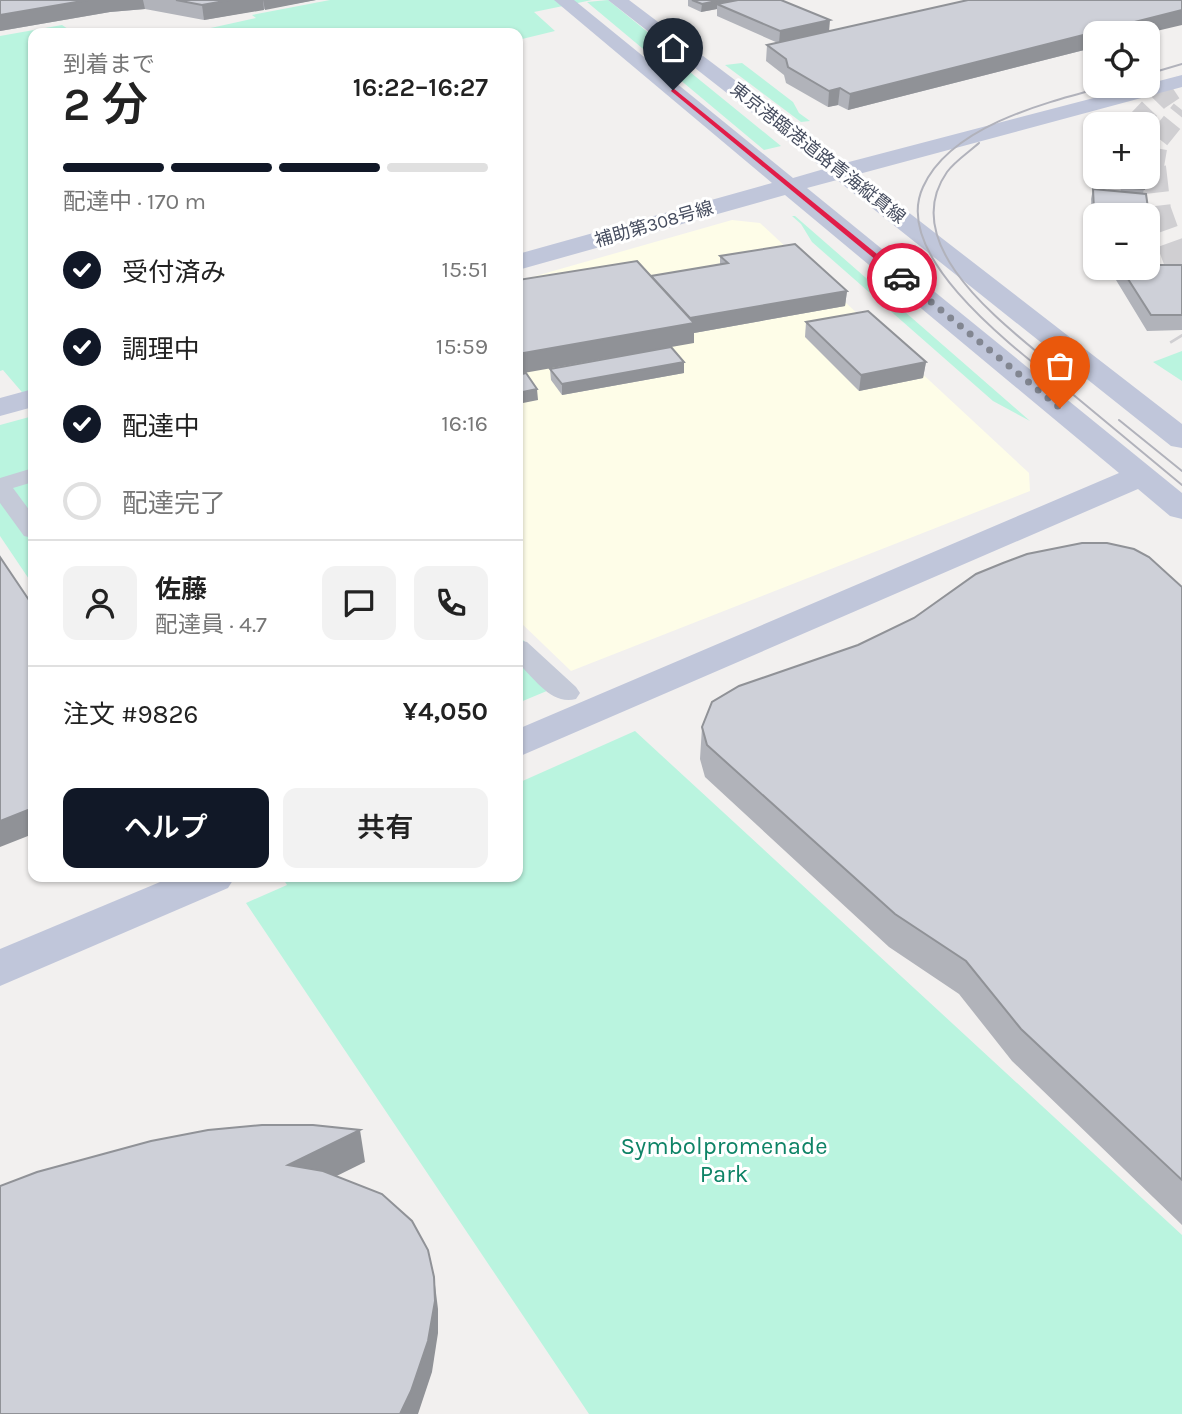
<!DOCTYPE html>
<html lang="ja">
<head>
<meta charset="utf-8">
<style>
	body { margin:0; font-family:Karla,"Noto Sans JP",sans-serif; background:#f2f2f2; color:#222; height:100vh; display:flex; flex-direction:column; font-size:26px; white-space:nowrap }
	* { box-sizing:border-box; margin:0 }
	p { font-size:23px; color:#767676 }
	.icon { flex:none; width:38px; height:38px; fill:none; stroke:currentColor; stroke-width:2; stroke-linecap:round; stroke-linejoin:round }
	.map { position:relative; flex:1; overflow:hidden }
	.side { position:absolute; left:28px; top:28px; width:495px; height:854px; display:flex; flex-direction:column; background:#fff; border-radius:14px; box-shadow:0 2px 5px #0004 }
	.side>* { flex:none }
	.fabs { position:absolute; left:1083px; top:21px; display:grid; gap:14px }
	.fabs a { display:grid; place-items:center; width:77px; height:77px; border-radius:14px; background:#fff; box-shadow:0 2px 5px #0004; font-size:35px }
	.pin { position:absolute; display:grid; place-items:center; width:60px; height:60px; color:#fff; margin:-72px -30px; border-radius:50% 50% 50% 0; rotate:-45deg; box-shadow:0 0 7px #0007 }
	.pin .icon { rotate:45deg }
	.courier { position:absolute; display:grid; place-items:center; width:70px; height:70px; margin:-35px; border:5px solid #e11d48; border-radius:50%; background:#fff; color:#222; box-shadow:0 2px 9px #0007 }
	.overview em { font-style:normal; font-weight:600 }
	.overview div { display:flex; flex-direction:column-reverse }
	.overview { display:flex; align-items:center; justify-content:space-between; height:119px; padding:0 35px }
	h1 { font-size:46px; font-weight:600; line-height:52px }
	.bar { display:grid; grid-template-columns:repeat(4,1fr); gap:10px 7px; align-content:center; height:84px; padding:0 35px }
	.bar i { height:9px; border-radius:5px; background:#e0e0e0 }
	.bar .current { background:#111827 }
	.bar p { grid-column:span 4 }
	.line { display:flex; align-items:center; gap:18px; padding:0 35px; border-top:2px solid #e0e0e0 }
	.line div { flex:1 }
	.round { display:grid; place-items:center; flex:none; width:74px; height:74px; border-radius:14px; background:#f2f2f2 }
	ol { padding:0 35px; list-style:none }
	li { display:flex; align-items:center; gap:21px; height:77px }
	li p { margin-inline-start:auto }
	li .icon { padding:7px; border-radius:50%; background:#111827; color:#fff; stroke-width:4 }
	li:last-child { color:#767676 }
	li i { width:38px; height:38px; border:4px solid #e0e0e0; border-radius:50% }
	.cta { display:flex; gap:14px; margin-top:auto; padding:14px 35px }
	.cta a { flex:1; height:80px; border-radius:14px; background:#111827; color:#fff; font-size:28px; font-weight:600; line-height:80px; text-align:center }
	.cta a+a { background:#f2f2f2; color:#222 }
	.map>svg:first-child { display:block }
	.commercial { fill:#fefde8 }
	.green { fill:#baf4df }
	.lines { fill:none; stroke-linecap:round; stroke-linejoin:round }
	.secondary-tunnel-far1 { stroke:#d0cfd2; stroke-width:21; stroke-dasharray:21 10; stroke-linecap:butt }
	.secondary-tunnel { stroke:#d0cfd2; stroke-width:26; stroke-dasharray:26 13; stroke-linecap:butt }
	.street { fill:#c5cad8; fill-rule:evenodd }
	.secondary { fill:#c0c6da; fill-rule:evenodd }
	.tram { stroke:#b1b2bb; stroke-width:2 }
	.wall { fill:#b1b3ba }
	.shaded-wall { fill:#909297 }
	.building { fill:#ced0d8; stroke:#909297; stroke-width:2 }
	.route { fill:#e11d48 }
	.done { stroke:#828691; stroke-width:7; stroke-dasharray:0 12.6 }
	.labels { text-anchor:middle; stroke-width:6; stroke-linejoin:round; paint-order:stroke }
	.far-street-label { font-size:18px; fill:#464d5f; stroke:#fff }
	.near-park-label { font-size:24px; fill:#0e8366; stroke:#fff }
</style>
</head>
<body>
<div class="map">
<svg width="1182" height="1414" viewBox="0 0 1182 1414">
	<rect width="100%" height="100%" fill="#f2f0ef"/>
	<!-- commercial -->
	<path class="commercial" d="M732,220L760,223L1029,473L1030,491L571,671L518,620V281Z"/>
	<!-- green -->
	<g class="green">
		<path d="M330,0H592L534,12L555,31L518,40V33H188L256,18L252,15Z"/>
		<path d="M608,0L660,42L685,68L781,146L764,150L587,2Z"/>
		<path d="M62,25L74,33H33V405L3,370L0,371V36Z"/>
		<path d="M742,63L793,102L799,113L810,121L801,122L725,65Z"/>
		<path d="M792,216H795L1030,421L993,401L812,242L801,224Z"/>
		<path d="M1182,351V381L1153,362Z"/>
		<path d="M33,416V585L0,536V425Z"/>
		<path d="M518,635L566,683L518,703Z"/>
		<path d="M635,731L1182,1235V1414H589L246,903L287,885L282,877H518V783Z"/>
	</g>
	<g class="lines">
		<!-- secondary-tunnel-far1 -->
		<g class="secondary-tunnel-far1">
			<path d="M1135,124L1158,100L1182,84"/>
			<path d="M1153,169L1158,140L1182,110"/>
		</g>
		<!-- secondary-tunnel -->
		<g class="secondary-tunnel">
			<path d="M1153,167L1158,210L1182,276"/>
			<path d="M1119,177L1125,215"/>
			<path d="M1140,268L1182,337"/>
		</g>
		<!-- street -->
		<g class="street">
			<path d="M33,468V482L13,488L33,515V538L24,536L0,503V478Z"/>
			<path d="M518,640L527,642L576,687L580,693L576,699C552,706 534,678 518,663Z"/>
		</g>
		<!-- secondary -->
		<g class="secondary">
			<path d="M554,0H574L793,178L824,169L608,0H629L845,163L1182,75V87L859,174L1182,424V448L1171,446L837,180L807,188L1182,493V519L1170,516L1138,489L518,757V729L1119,473L785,195L518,270V254L772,183Z"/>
			<path d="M33,389V407L0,416V398Z"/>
			<path d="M172,877H235L228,888L0,986V949Z"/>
		</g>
		<!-- tram -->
		<g class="tram">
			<path d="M1148,74L1182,64"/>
			<path d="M1108,86C1048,102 951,125 923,187C889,260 1028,358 1076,397C1111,426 1147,456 1182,485"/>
			<path d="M1099,95L1129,86"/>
			<path d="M979,143C969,152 955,161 947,172C898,242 995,317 1043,357"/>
			<path d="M1119,420L1182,471"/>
		</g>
	</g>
	<!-- wall -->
	<g class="wall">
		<path d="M0,0H316L204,20L145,9L110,12L0,31Z"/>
		<path d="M688,0H783H782L829,31L1096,33V47L848,110L838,105L828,107L786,83L784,75L766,61L767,45L778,43L717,16V9L701,12L688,6Z"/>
		<path d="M1096,140V158L1086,157L1087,152Z"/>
		<path d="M1121,180L1144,189L1143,193L1149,215L1148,218V215H1096V221L1092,220L1091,199L1093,189L1121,192L1120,184Z"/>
		<path d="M720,256L847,291L845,306L694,333V343L651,276L720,265Z"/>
		<path d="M1182,265V330L1147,331L1116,280L1119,268H1148Z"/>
		<path d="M806,322L926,362L923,378L859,391L805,337Z"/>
		<path d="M550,369L684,373L562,395L551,380Z"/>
		<path d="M1182,587V1225L1012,1061L959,994L889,947L705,777L700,759L702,727Z"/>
	</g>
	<!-- shaded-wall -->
	<g class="shaded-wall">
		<path d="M88,0H143L145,9L110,12L0,31V15Z"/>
		<path d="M230,0H263L264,10L204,20L202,5Z"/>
		<path d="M263,0H316L265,10Z"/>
		<path d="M721,0H744L717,4V9L701,12L702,4Z"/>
		<path d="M1182,10V25L1148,33H1096V47L848,110L850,94Z"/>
		<path d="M830,20L829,32L779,43L780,31Z"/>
		<path d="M840,88L838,105L828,107L829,91Z"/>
		<path d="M847,291L845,306L694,333V343L518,374V354L686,319Z"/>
		<path d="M684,362V373L562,395V384Z"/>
		<path d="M926,362L923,378L859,391L861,375Z"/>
		<path d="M537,389L538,400L518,404V393Z"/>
		<path d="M33,808V834L0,847V821Z"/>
		<path d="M360,1130L365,1162L294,1197L288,1165Z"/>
		<path d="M434,1277L438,1309V1333L432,1372L418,1414H400Z"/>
	</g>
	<!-- building -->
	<g class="building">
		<path d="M0,0H88L0,15Z"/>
		<path d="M176,0H230L202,5Z"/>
		<path d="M692,0H721L702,4Z"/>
		<path d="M738,0H781L830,20L780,31L717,4Z"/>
		<path d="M968,0H1182V10L850,94L840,88L829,91L788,67L786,59L767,45Z"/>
		<path d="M1092,139L1096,140V153L1087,152Z"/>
		<path d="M1121,180L1143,181L1144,189L1122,187Z"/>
		<path d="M1093,189L1146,194L1149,215L1094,210Z"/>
		<path d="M795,244L847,291L690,318L651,276L728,263L720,256Z"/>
		<path d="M637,261L694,323L518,354V280Z"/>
		<path d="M1148,265H1182V315H1151L1121,268H1148Z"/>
		<path d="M868,311L926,362L861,375L806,322Z"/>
		<path d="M671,347L684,362L562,384L550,369Z"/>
		<path d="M526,373L537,389L518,393V375Z"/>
		<path d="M1082,543H1107L1134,549L1149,557L1182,587V1180L1021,1029L966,961L895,914L707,745L702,727L712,702L739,686L858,645L914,618L976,574L1003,563L1027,554Z"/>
		<path d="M0,557L33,606V808L0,821Z"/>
		<path d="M262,1125H313L360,1130L288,1165L323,1171L382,1194L412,1221L428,1250L434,1277L435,1301L428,1341L411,1391L400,1414H0V1186L37,1172L151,1141L208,1130Z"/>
	</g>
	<!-- route -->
	<path class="route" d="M673,88L904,276V279H899L671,91Z"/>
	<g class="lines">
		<!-- done -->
		<path class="done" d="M902,278L1060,408"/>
	</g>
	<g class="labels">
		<!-- far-street labels -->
		<g class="far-street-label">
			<text transform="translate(818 153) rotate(38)" y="6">東京港臨港道路青海縦貫線</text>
			<text transform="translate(654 224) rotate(-16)" y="6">補助第308号線</text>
		</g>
		<!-- near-park labels -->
		<g class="near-park-label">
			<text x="724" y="1154">Symbolpromenade<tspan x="724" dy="28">Park</tspan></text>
		</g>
	</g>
</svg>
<div class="fabs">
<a><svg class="icon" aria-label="locate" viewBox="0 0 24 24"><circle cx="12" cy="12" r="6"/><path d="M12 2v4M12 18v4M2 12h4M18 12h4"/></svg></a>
<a>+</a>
<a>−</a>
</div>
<div class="pin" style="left:1060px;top:408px;background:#ea580c"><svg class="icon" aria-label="bag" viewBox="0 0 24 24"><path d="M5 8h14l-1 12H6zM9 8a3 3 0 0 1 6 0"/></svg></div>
<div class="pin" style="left:673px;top:90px;background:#1f2937"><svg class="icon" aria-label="home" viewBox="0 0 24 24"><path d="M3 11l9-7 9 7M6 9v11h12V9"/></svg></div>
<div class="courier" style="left:902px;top:278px"><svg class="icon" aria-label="car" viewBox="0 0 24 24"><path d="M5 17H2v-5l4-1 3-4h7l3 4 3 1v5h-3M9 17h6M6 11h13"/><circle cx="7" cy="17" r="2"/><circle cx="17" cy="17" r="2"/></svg></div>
<section class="side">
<div class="overview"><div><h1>2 分</h1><p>到着まで</p></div><em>16:22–16:27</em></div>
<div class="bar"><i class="current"></i><i class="current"></i><i class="current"></i><i></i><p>配達中 · 170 m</p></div>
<ol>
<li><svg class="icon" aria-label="check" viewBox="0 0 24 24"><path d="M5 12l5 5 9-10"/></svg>受付済み<p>15:51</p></li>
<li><svg class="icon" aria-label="check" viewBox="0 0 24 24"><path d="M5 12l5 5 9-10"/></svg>調理中<p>15:59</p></li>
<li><svg class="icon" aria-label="check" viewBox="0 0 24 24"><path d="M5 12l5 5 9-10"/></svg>配達中<p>16:16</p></li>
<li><i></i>配達完了</li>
</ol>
<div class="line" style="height:126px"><a class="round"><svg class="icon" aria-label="person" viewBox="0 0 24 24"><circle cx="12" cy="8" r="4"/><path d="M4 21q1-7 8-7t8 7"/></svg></a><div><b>佐藤</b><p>配達員 · 4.7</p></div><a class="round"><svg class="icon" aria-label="chat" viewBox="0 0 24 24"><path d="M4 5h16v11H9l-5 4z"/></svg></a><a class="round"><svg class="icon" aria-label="phone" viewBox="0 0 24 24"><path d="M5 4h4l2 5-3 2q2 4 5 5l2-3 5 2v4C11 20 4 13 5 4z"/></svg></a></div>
<div class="line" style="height:91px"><div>注文 #9826</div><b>¥4,050</b></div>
<div class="cta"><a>ヘルプ</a><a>共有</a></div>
</section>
</div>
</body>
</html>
